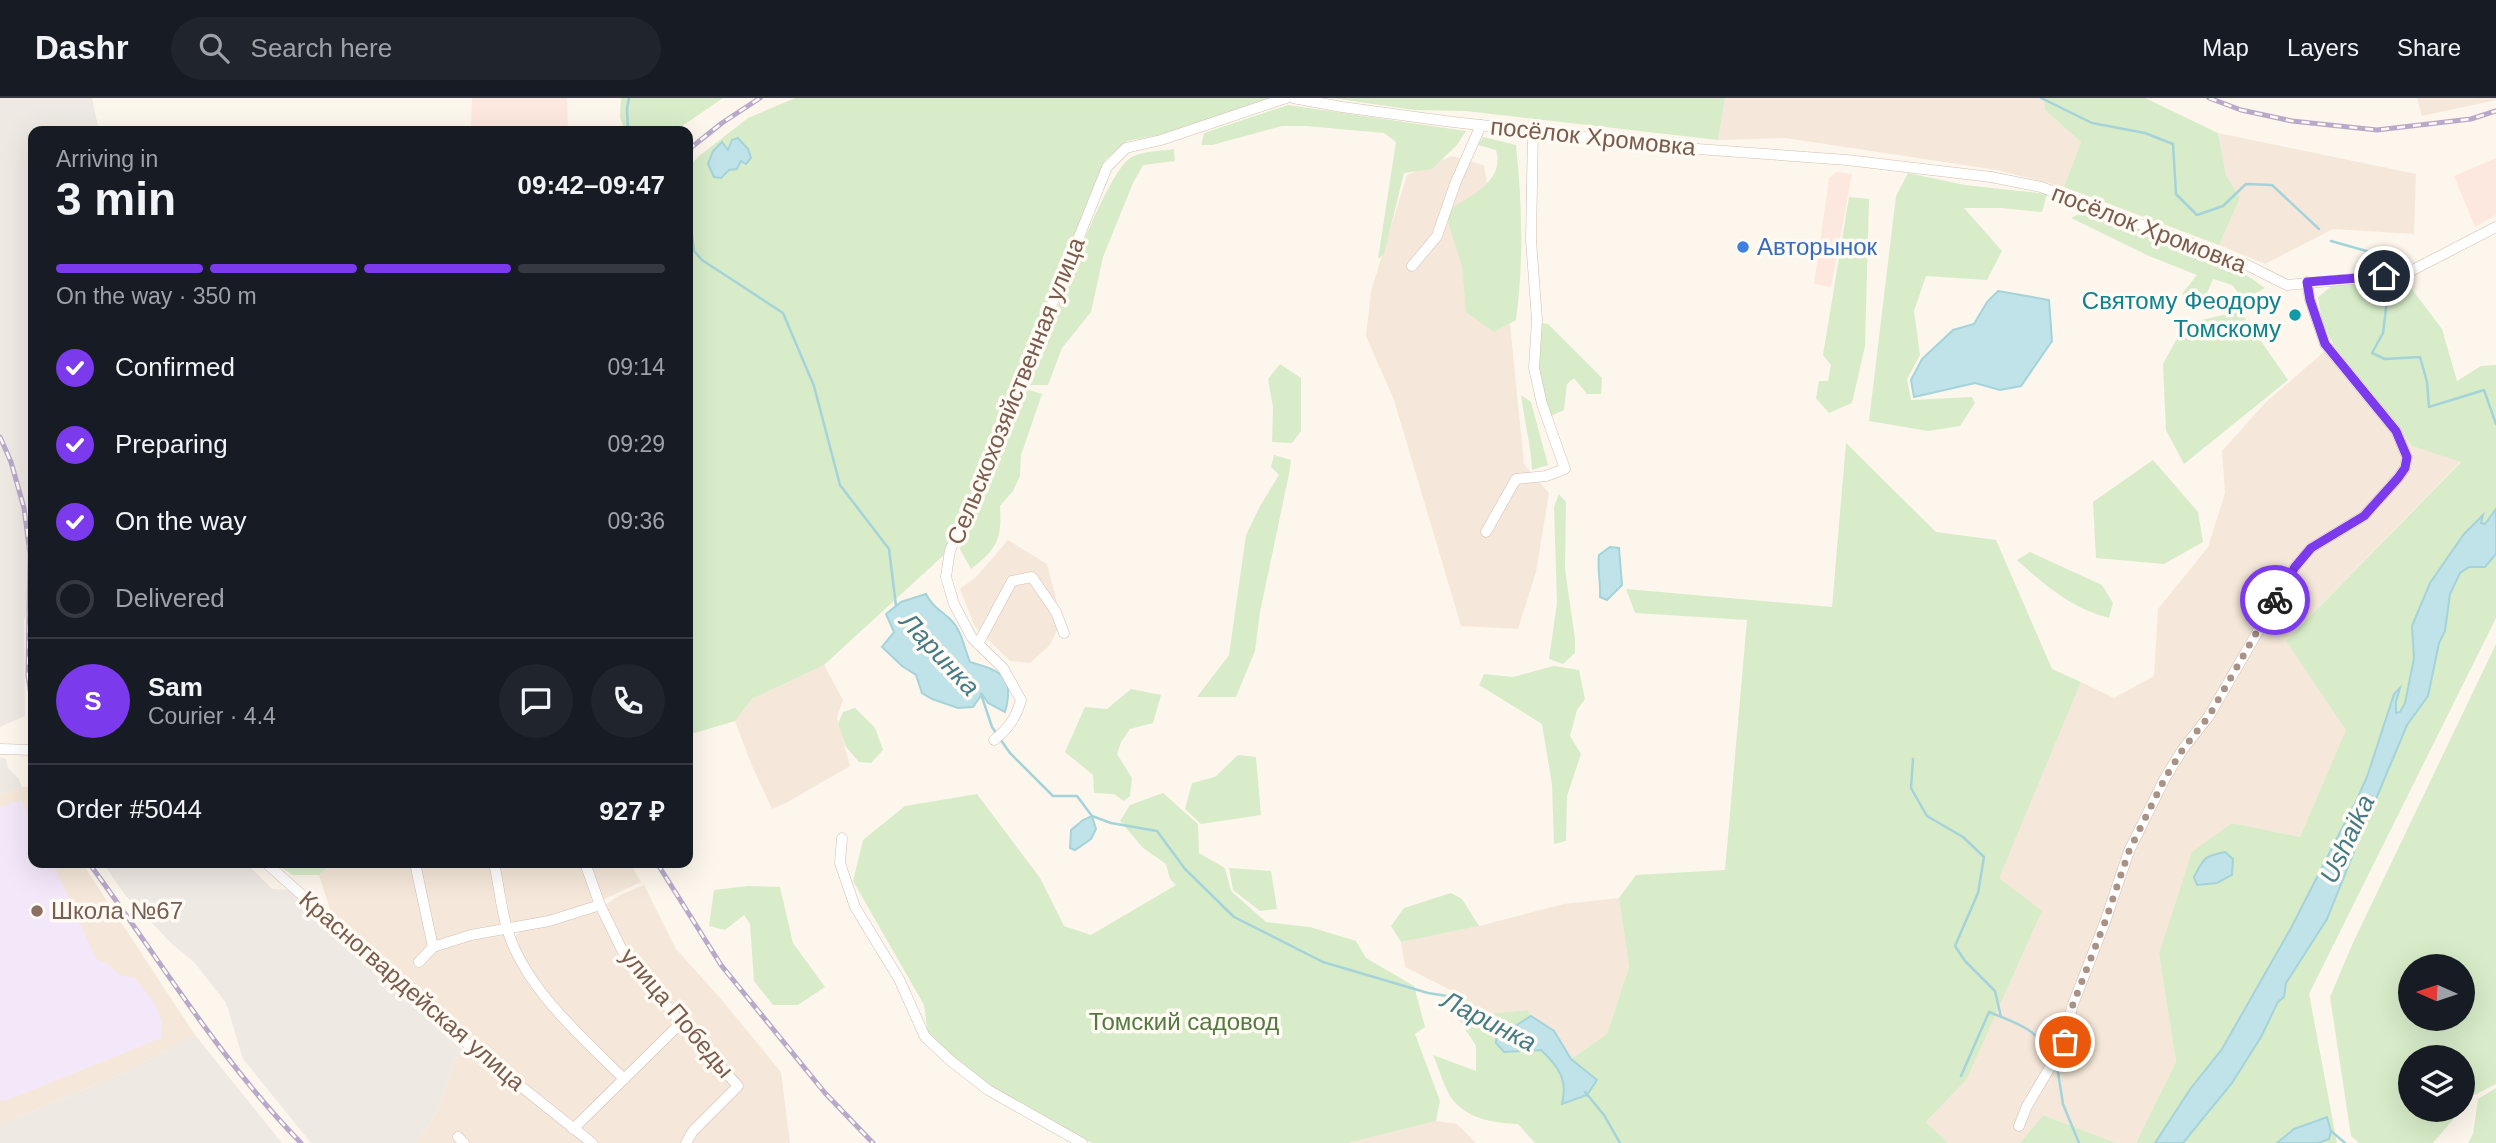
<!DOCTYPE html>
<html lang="en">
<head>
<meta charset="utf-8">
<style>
	body { margin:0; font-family:Helvetica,sans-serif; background:#20242c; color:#f1f3f6; height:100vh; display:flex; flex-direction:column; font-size:26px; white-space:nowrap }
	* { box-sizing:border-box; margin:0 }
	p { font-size:23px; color:#9ea1a6 }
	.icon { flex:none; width:38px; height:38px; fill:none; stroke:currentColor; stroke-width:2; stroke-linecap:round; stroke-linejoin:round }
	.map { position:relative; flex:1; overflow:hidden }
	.panel { position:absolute; left:28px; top:28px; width:665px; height:742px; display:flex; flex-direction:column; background:#171b24; border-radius:14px; box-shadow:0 7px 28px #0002 }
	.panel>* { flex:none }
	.needle { width:46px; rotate:273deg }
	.tools { position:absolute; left:2398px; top:856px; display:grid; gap:14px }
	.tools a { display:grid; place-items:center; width:77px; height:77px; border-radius:50%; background:#171b24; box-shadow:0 7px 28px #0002; font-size:35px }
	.pin { position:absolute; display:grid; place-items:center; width:60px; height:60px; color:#fff; margin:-30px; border:4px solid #fff; border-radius:50%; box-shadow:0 2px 7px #0007 }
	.courier { position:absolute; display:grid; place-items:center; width:70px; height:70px; margin:-35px; border:5px solid #7c3aed; border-radius:50%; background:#fff; color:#222; box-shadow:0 2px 9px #0007 }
	.headline em { font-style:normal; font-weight:800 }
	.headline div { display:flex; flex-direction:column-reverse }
	.headline { display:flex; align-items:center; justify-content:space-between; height:119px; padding:0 28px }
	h1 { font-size:46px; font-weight:800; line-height:52px }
	.bar { display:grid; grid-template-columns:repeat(4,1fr); gap:10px 7px; align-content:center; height:84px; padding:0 28px }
	.bar i { height:9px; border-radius:5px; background:#363941 }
	.bar .active { background:#7c3aed }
	.bar p { grid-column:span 4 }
	.line { display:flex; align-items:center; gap:18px; padding:0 28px; border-top:2px solid #363941 }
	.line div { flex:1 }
	.round { display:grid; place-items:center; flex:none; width:74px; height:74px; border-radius:37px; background:#20242c }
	ol { padding:0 28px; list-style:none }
	li { display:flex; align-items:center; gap:21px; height:77px }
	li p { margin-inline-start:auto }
	li .icon { padding:7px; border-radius:50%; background:#7c3aed; color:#fff; stroke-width:4 }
	li:last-child { color:#9ea1a6 }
	li i { width:38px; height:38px; border:4px solid #363941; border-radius:50% }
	header { display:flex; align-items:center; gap:42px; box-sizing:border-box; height:98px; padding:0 35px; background:#171b24; border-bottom:2px solid #363941 }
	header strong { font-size:33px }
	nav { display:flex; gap:38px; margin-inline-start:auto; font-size:24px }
	.search { width:490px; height:63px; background:#20242c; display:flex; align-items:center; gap:18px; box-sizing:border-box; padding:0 24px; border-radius:38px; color:#9ea1a6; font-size:26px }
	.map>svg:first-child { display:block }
	.residential { fill:#f5e8da }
	.commercial { fill:#fde8e0 }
	.industrial { fill:#efe9e4 }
	.education { fill:#f3e8fa }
	.green { fill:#d8ecc9; fill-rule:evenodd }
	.water { fill:#bfe3e8; stroke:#a5d3da; stroke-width:2 }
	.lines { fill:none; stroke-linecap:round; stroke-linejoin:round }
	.stream { stroke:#a5d3da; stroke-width:2.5 }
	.minor-casing { stroke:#d1beb0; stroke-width:11 }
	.minor { stroke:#fff; stroke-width:10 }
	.rail-casing { stroke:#b9a8c9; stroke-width:5 }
	.rail { stroke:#fffaf3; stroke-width:2.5; stroke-dasharray:8; stroke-linecap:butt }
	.done { stroke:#a89285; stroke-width:7; stroke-dasharray:0 12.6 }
	.route { stroke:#7c3aed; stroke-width:9 }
	.shop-dot { fill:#3f7fe0; stroke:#fffaf3; stroke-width:2.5 }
	.culture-dot { fill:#0f9aa8; stroke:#fffaf3; stroke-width:2.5 }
	.education-dot { fill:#8d6e63; stroke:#fffaf3; stroke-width:2.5 }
	.labels { text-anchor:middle; stroke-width:7; stroke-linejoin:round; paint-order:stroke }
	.street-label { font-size:24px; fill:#7a5c4d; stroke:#fffaf3 }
	.shop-label { font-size:24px; fill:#366cbe; stroke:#fffaf3; text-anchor:start }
	.culture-label { font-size:24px; fill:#0d838f; stroke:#fffaf3; text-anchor:end }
	.education-label { font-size:24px; fill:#785e54; stroke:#fffaf3; text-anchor:start }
	.park-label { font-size:24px; fill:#537a41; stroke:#fffaf3 }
	.water-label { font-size:26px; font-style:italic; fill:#437c86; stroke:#fffaf3 }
</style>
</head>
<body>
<header>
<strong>Dashr</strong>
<div class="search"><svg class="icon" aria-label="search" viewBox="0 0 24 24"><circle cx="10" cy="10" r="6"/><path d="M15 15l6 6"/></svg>Search here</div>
<nav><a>Map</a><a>Layers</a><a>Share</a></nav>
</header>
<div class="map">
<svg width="2496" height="1045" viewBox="0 0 2496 1045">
	<rect width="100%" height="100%" fill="#fdf6ec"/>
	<!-- residential -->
	<g class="residential">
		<path d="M1725,0H2044L2045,12L2081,44L2064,89L1997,72L1785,40L1718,42Z"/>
		<path d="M2417,0H2496V2L2422,18Z"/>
		<path d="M2218,35L2416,76L2414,136L2333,131L2265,166L2219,147L2240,100L2226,77Z"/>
		<path d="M1452,58L1484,67L1510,226L1524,366L1549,395L1536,474L1518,531L1461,528L1394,302L1366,238L1371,193L1407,77Z"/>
		<path d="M2333,246L2412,348L2461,363L2286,543L2347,632L2300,739L2232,725L2159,856L2176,964L2136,1045H2116L2043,1017L2020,1045H1948L1926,1024L1967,981L2042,813L1998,781L2081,584L2114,600L2154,578L2158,511L2208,449L2225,395L2222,353L2266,304Z"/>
		<path d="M1008,442L1047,466L1062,523L1050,547L1030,565L1010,563L975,529L960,491L977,478Z"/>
		<path d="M824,567L843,602L837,619L850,668L786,705L772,711L752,668L735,623L752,601Z"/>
		<path d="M33,688V765H82L195,937L126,974L0,1027V697L22,689Z"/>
		<path d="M332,765H412L428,849L432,854L472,840L504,835L525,875L618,981L574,1026L443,922L367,851L330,811L319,777Z"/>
		<path d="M417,765H630L641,784L596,805L549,820L437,843L434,841Z"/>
		<path d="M644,787L676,851L721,901L781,974L790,1045H688L695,1035L742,988L625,853L604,808L618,798Z"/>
		<path d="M1619,800L1629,867L1607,936L1571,961L1554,933L1531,918L1528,912L1486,916L1462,898L1405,869L1401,844L1479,828L1564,806Z"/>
		<path d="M599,811L676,924L623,976L579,932L553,903L529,872L517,847L515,838L520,833Z"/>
		<path d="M681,929L733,988L683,1045H597L579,1031Z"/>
		<path d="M460,950L484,962L587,1045H417L438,1012Z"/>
		<path d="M1436,1023L1457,1026L1476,1045H1348Z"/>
	</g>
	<!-- commercial -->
	<g class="commercial">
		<path d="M472,0H567L568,33H471Z"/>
		<path d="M2496,60V117L2475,129L2454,78Z"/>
		<path d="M1836,74L1852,76L1831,189L1814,186L1829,81Z"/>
	</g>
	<!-- industrial -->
	<g class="industrial">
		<path d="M0,0H92L99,33H33V499L24,522L25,618L0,629Z"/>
		<path d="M0,659L6,661L8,670L18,680L22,689L0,697Z"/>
		<path d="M103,765H246L272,791L290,792L322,819L382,880L392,885L403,899L411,903L433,926L460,950L438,1012L417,1045H311L243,961L226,905L194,864L172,846L125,797Z"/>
		<path d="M195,937L282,1045H0V1027L126,974Z"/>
	</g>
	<!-- education -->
	<path class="education" d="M22,702L33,731V765H53L96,861L109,867L120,877L135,880L155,906L162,925L161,940L7,1002L0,1003V709Z"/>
	<!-- green -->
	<g class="green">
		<path d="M621,0H723L675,33H622L624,31L620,19Z"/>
		<path d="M795,0H1270L1164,36L1127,43L1105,62L945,456L824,567L752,601L735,623L688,637V70L699,58L748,20Z"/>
		<path d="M1331,0H1725L1718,42L1466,13L1415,12Z"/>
		<path d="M2044,0H2145L2218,35L2226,77L2240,100L2219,147L2064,89L2081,44L2045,12Z"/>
		<path d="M1288,7L1466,33L1457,47L1432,71L1404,75L1384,156L1378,161L1396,44L1384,35L1306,28H1282L1212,47H1201L1204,35Z"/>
		<path d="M1483,39L1516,47C1522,107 1524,162 1516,222L1494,234L1466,214L1462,168L1445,115C1467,99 1506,84 1496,52L1478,47Z"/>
		<path d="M1174,51L1175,63L1143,67L1133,85L1103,159L1091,214L1062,250L1048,287H1030C1042,251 1104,72 1132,59C1144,53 1161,53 1174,51Z"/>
		<path d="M1908,75L1965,87L2047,96L2042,114L2002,110H1964L2002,153L1987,182L1926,178L1914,213L1920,257L1907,281L1911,302L1972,299L1975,305L1960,328L1928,333L1869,323L1896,98Z"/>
		<path d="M1849,99L1869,101L1865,248L1852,305L1829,315L1816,300L1819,283H1828L1831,267L1823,257Z"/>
		<path d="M2091,110C2154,132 2210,150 2265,190L2244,202L2232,187L2213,181L2203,204L2182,196L2197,177L2149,158L2071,120Z"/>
		<path d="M2405,182L2442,231L2457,283L2481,268L2496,267V411L2485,426H2481L2483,419L2430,485L2412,528L2414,560L2405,605L2400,614L2396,615L2399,591L2394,596L2367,679L2291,830L2222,951L2191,990L2155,1045H2136L2176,964L2159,856L2192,754L2232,725L2300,739L2346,632L2286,543L2461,364L2412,348L2333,246L2322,224L2318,199L2333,187Z"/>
		<path d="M2240,213L2288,282L2184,366L2166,332L2163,266L2185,226Z"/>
		<path d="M1542,225L1548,226L1602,280L1601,296H1587L1574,280L1567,286L1564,312L1551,318L1540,281L1537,259Z"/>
		<path d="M1280,266L1301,280V333L1292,345L1272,344L1273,309L1268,281Z"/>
		<path d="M1023,290L1042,296L1021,357L1020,378L1013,393L1000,408C1002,442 997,451 971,471L960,451L963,437Z"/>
		<path d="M1521,297L1531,304L1548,367L1532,372C1531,346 1524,322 1521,297Z"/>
		<path d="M1846,345L1936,434L1996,442L2052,571L2081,584L1999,780L2042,813L1967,981L1926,1024L1948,1045H1535L1518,1026C1494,1025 1465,1021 1450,998C1443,986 1439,970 1433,957L1476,973V948L1457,918L1462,898L1486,916L1528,912L1531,918L1515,928L1497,930L1504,954L1541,952C1559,970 1567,981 1562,1006L1597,982L1571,961L1607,936L1629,868L1619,800L1636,777L1725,772L1747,522L1635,515L1626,491L1832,509Z"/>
		<path d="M1274,357L1291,362L1289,376L1260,514L1255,553L1236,599H1197L1229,557L1246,437L1260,408L1279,377L1271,369Z"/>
		<path d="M2153,362L2198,414L2203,444L2164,466L2096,460L2093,404Z"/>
		<path d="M1559,396L1566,404L1565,471L1575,541V555L1563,566L1549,561L1557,505L1554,409Z"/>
		<path d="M2030,454L2102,487L2113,505L2109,520C2073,511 2044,487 2017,462Z"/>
		<path d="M2496,456V520L2309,896L2337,1045H2318L2329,1041L2318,1021L2294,1031L2277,1045H2183L2275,913L2278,904L2284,899L2286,885L2327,821L2356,750L2355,738L2366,725L2407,627L2428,598L2439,545L2445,533L2450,496L2460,475L2468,469H2485Z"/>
		<path d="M2496,546V986L2472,998L2462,1010V959H2410V1012H2461L2433,1045H2359L2351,1038L2330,899L2352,847ZM2410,868H2462V920H2410Z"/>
		<path d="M1554,568L1579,572L1585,601L1577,612L1570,638L1581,656L1567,698L1566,743L1554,746L1552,686L1542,626L1479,587L1484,576L1513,579Z"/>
		<path d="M1131,591L1161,597L1153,625L1130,631L1121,644L1117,656L1132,680L1130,698L1124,703L1114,696L1094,695L1093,677L1065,654L1085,609L1107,611Z"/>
		<path d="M855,610L875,630L883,652L871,665L859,664L846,649L838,626L843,614Z"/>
		<path d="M1238,657L1256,659L1261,717L1201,726L1185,711L1192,685L1215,679Z"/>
		<path d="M1163,695L1198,726L1199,755L1225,770L1231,793L1266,824L1310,829L1356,843L1366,860L1414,888L1425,929L1415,936L1440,1003L1436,1023L1348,1045H1092L1030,1012L981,981L953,961L928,937L924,907L853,783L863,742L905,708L977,696L1040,780L1064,828L1091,837L1176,787L1170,781L1166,766L1143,750L1120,723L1130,707Z"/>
		<path d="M274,765H332L319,777H293Z"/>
		<path d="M1229,770L1271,773L1277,811L1260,813L1233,792Z"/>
		<path d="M748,788L780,789L793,845L825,889L798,907H773L754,883L750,826L744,817L725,832L709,828L714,792Z"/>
		<path d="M1451,795L1462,801L1479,828L1401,844L1391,828L1404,810Z"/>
		<path d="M2496,990V1045H2468L2473,1036L2478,1001Z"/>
		<path d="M2043,1017L2116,1045H2020Z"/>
	</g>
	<!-- water -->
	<g class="water">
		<path d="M738,40L748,51L751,60L746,66L741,63L737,71L729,72L721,80L714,79L708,66L713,53L722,44L728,52L732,42Z"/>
		<path d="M1998,193L2049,202L2052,243L2021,288L2000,292L1975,285L1914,299L1911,282L1922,261L1953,232L1974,226L1987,204Z"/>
		<path d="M2496,411V456L2485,469H2469L2460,475L2450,496L2445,533L2439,545L2428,598L2407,627L2366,725L2356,738V749L2327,821L2286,885L2284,899L2278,904L2261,939L2232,985L2183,1045H2155L2191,990L2222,951L2291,830L2357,701L2367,679L2394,596L2400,590L2396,604V615L2400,614L2405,605L2414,560L2412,528L2430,485L2464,436L2483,417L2481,425L2485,426Z"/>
		<path d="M1610,449L1619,450L1622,487L1607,502L1600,499C1601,485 1597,471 1599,457Z"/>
		<path d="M926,496C932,508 940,512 950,521C962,532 964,550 970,564C1002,573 1015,579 1005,614L988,605L982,596L973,609L958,610L932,601L922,595L916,577L902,568L882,549L894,534L886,516L901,504Z"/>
		<path d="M1092,718L1096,731L1091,741L1075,752L1070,750L1071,732L1083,722Z"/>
		<path d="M2225,754L2233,761L2232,777L2217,785L2197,787L2194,779C2204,760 2204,758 2225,754Z"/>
		<path d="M1531,918L1554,933L1571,961L1597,982L1587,997L1562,1006C1568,982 1559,969 1541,952L1504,954L1496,945L1497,930L1515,928Z"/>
		<path d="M2327,1019L2331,1033L2329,1041L2318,1045H2277L2294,1031Z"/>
	</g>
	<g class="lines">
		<!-- stream -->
		<g class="stream">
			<path d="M2041,0L2092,25L2145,35L2173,46L2176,96L2197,117L2223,108L2246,86L2272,87L2319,131"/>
			<path d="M628,33L627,11L629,0"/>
			<path d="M688,107L694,153L702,162L783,215L814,288L840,387L889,451L896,508"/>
			<path d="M2331,143L2377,156L2386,164"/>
			<path d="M2388,195L2383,235L2372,255L2385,261L2420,259L2427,284L2429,309L2484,292L2496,326"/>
			<path d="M981,596L992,629L996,635"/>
			<path d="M1000,641L1010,655L1053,698H1077L1092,718L1111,725L1157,733L1185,771L1234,819L1323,864L1428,895L1447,898L1477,922L1497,930"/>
			<path d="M1913,661L1911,690L1927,718L1963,739L1984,759L1978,795L1955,848L1965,863L1995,893L2001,919"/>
			<path d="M2057,968L2063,1006L2079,1045"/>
			<path d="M1961,978L1989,914C2013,924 2044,932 2048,961"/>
			<path d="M1585,994L1604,1017L1620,1045"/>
			<path d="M2331,1033L2345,1045"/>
		</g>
		<!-- minor casing -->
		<g class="minor-casing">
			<g id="minor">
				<path d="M1293,0L1342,9L1445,23L1670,49L1847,62L1991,79L2041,89L2243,165L2287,187L2405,176L2496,129"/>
				<path d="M1412,168L1437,138L1455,86L1481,27"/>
				<path d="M1486,434L1516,381L1546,378L1565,371L1542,306L1534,270L1537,222L1531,142L1533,32"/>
				<path d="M978,546L1012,483L1032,479L1056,514L1064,535"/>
				<path d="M994,642C1008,631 1016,620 1021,602L1003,570L972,540L954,506L946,479L950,452L967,418L1107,69L1126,50L1161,42L1286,0"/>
				<path d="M0,651L33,652"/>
				<path d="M842,740L840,765L855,809L899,881L925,939L951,963L988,992L1082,1045"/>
				<path d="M266,765L400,884L440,924L592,1045"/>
				<path d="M415,765L433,849"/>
				<path d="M494,765C499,787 501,812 508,834C527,892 581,938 624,981"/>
				<path d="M585,765L600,807L623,854L681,925L738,988L693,1033L686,1045"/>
				<path d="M419,864L433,849L471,837L549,823L600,807"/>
				<path d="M2019,1028L2027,1008L2065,944L2072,909L2105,824L2129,753L2165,680L2183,651L2209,618L2295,469L2311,450L2364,418L2398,380L2405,370L2407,359L2396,333L2325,246L2310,202L2307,184"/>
				<path d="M573,1031L681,925"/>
				<path d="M458,1039L464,1045"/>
			</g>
		</g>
		<!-- minor -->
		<use href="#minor" class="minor"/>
		<!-- rail casing -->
		<g class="rail-casing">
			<g id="rail">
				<path d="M2209,0L2241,12L2292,23L2377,32L2471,21L2496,13"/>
				<path d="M688,52L722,25L760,0"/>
				<path d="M0,339L11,364L24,410L30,456L28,578L33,611"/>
				<path d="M89,765C158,859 219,961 301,1045"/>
				<path d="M657,765L721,867L825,995L873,1045"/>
			</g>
		</g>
		<!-- rail -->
		<use href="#rail" class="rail"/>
	</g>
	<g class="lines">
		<!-- done -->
		<path class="done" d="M2065,944L2072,909L2105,824L2129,753L2165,680L2183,651L2209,618L2275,502"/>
		<!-- route -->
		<path class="route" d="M2275,502L2295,469L2311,450L2364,418L2398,380L2405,370L2407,359L2396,333L2325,246L2310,202L2307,184L2384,178"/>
	</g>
	<!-- markers -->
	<circle class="shop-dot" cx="1743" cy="149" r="7"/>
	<circle class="culture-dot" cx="2295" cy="217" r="7"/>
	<circle class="education-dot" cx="37" cy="813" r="7"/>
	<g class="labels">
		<!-- street labels -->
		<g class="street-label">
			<text transform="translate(1593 39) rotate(6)" y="8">посёлок Хромовка</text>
			<text transform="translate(2149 131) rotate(21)" y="8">посёлок Хромовка</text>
			<text transform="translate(1016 293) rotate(-68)" y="8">Сельскохозяйственная улица</text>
			<text transform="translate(412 893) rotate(41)" y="8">Красногвардейская улица</text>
			<text transform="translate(677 915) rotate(50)" y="8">улица Победы</text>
		</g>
		<!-- shop labels -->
		<g class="shop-label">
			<text x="1757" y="157">Авторынок</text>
		</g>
		<!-- culture labels -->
		<g class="culture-label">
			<text x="2281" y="211">Святому Феодору<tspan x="2281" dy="28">Томскому</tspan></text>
		</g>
		<!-- education labels -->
		<g class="education-label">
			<text x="51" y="821">Школа №67</text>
		</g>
		<!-- park labels -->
		<g class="park-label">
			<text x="1184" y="932">Томский садовод</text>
		</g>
		<!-- water labels -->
		<g class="water-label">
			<text transform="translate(940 556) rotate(47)" y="9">Ларинка</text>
			<text transform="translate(2347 741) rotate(-65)" y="9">Ushaika</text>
			<text transform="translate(1489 923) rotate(27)" y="9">Ларинка</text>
		</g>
	</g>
</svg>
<div class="tools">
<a><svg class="needle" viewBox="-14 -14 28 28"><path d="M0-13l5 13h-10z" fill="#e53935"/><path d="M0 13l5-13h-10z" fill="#9ea1a6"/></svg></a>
<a><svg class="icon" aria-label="layers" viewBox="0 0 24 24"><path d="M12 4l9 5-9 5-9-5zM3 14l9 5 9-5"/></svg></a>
</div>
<div class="pin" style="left:2065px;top:944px;background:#ea580c"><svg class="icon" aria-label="bag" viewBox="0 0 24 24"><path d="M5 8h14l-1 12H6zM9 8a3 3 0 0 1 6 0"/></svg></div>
<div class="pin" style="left:2384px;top:178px;background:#1f2937"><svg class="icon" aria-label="home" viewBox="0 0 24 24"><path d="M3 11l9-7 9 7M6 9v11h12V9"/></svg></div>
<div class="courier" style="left:2275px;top:502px"><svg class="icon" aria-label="bike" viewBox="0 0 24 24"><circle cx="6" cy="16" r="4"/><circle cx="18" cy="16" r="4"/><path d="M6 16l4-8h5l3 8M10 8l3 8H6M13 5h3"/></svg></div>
<section class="panel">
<div class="headline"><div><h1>3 min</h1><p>Arriving in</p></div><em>09:42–09:47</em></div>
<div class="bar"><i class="active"></i><i class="active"></i><i class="active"></i><i></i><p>On the way · 350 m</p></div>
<ol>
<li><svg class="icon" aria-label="check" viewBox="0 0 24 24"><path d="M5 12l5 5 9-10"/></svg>Confirmed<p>09:14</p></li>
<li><svg class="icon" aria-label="check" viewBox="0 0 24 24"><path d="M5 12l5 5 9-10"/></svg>Preparing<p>09:29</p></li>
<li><svg class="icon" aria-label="check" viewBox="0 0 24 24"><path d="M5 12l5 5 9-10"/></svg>On the way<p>09:36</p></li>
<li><i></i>Delivered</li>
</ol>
<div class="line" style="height:126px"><b class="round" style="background:#7c3aed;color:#fff">S</b><div><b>Sam</b><p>Courier · 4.4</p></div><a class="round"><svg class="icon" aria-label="chat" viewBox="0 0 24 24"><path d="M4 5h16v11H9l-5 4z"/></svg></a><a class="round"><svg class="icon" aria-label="phone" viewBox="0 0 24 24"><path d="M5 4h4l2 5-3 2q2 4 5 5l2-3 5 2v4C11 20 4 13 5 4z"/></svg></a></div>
<div class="line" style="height:91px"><div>Order #5044</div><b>927 ₽</b></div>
</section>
</div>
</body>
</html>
